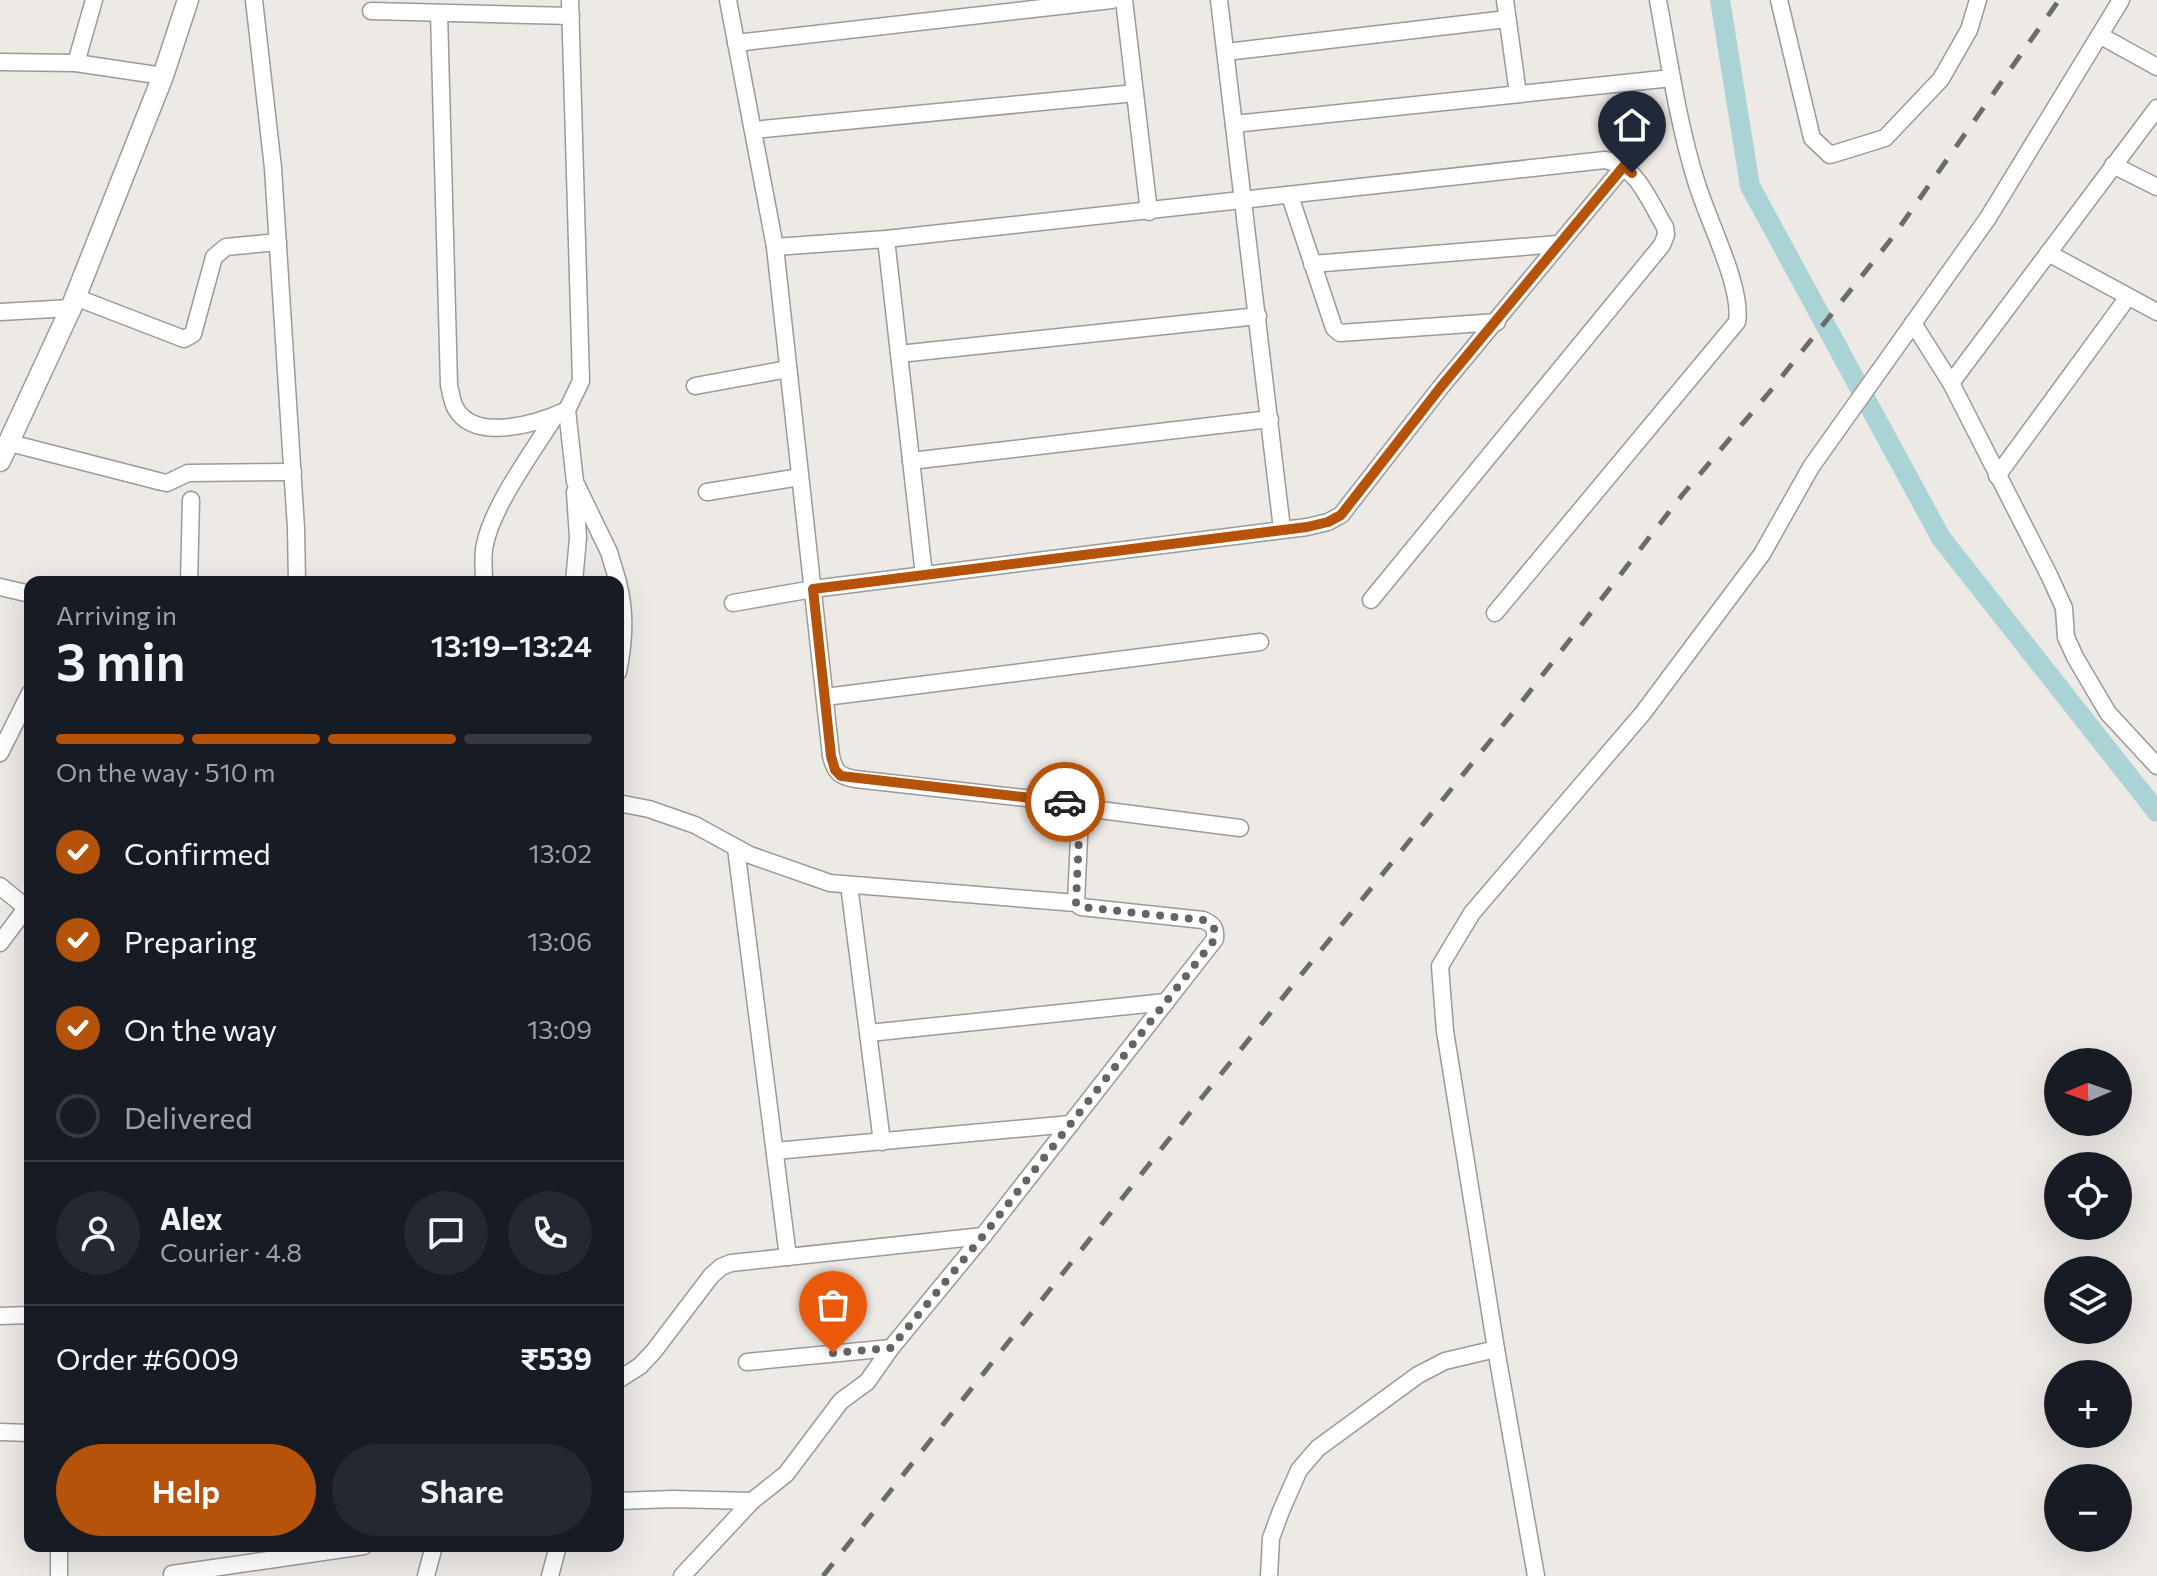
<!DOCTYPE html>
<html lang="en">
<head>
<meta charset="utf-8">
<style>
	body { margin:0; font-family:Commissioner,sans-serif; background:#242831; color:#f1f3f6; height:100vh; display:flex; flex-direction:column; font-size:30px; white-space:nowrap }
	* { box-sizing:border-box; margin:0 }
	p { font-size:26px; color:#9ea1a6 }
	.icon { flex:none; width:44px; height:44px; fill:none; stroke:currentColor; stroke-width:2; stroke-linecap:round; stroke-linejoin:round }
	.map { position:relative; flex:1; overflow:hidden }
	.details { position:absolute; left:24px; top:576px; width:600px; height:976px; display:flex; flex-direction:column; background:#171b24; border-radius:16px; box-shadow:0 8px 32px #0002 }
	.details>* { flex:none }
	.needle { width:52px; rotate:268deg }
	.controls { position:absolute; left:2044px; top:1048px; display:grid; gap:16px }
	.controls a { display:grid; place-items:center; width:88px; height:88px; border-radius:50%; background:#171b24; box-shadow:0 8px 32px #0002; font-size:40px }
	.pin { position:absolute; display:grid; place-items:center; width:68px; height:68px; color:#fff; margin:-82px -34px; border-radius:50% 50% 50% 0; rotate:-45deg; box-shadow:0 0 8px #0007 }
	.pin .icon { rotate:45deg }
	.courier { position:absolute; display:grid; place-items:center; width:80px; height:80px; margin:-40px; border:6px solid #b45309; border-radius:50%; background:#fff; color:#222; box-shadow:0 2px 10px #0007 }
	.summary em { font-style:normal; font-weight:600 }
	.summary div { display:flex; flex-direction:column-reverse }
	.summary { display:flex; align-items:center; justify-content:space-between; height:136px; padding:0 32px }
	h1 { font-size:52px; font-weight:600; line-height:60px }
	.bar { display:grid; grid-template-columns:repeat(4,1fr); gap:12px 8px; align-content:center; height:96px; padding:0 32px }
	.bar i { height:10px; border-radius:6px; background:#363941 }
	.bar .on { background:#b45309 }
	.bar p { grid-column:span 4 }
	.line { display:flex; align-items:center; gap:20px; padding:0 32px; border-top:2px solid #363941 }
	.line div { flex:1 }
	.round { display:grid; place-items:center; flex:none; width:84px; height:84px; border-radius:42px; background:#242831 }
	ol { padding:0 32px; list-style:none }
	li { display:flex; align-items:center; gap:24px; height:88px }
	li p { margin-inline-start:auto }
	li .icon { padding:8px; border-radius:50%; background:#b45309; color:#fff; stroke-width:4 }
	li:last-child { color:#9ea1a6 }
	li i { width:44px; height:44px; border:4px solid #363941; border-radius:50% }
	.primary-button { display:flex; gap:16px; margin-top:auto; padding:16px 32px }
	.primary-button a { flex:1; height:92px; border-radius:48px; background:#b45309; color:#fff; font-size:32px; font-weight:600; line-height:92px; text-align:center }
	.primary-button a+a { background:#242831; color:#f1f3f6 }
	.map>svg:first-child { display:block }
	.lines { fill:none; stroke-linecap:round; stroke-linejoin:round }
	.canal { stroke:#aad3d6; stroke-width:20 }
	.minor-casing { stroke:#9a9a9a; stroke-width:19 }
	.tertiary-casing { stroke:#9a9a9a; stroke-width:23 }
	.minor { stroke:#fff; stroke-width:16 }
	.tertiary { stroke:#fff; stroke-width:20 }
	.rail { stroke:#6b6b6b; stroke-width:5; stroke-dasharray:16 16; stroke-linecap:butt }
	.done { stroke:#666463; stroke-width:8; stroke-dasharray:0 14.4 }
	.route { stroke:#b45309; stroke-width:10 }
</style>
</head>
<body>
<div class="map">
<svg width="2157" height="1576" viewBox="0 0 2157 1576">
	<rect width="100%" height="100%" fill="#ede9e5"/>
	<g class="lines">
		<!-- canal -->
		<path class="canal" d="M1720,0L1750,186L1941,538L2157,812"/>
		<!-- minor casing -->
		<g class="minor-casing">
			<g id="minor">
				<path d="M254,0L273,168L296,528L297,582"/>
				<path d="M570,0L581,381L567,410L575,482L609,552L618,582"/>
				<path d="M1124,0L1149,212"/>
				<path d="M1219,0L1282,529"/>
				<path d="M1505,0L1518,94"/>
				<path d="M1779,0L1812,138L1830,155L1885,138L1941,79L1969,30L1978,0"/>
				<path d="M371,11L571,16"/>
				<path d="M439,13L449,385C451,393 452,403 456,409C476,443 539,423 567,410"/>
				<path d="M2101,36L2157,67"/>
				<path d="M736,43L1112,0"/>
				<path d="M1226,52L1507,19"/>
				<path d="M0,62L76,63L163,76"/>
				<path d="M76,63L94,0"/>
				<path d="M1234,124L1672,78"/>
				<path d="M753,130L1135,93"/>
				<path d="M2113,165L2157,187"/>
				<path d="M1290,196L1334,328L1340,333L1497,322"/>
				<path d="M886,239L924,575"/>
				<path d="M775,247L886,239L1605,160C1637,165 1649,201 1665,227L1666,235L1662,245L1371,600"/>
				<path d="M2048,253L2157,312"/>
				<path d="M1312,264L1558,244"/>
				<path d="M75,297L184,339L193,334L214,257L226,247L278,242"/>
				<path d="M0,312L71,308"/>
				<path d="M1913,323L1951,383L2049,575L2064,608L2066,637L2075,657L2108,713L2157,766"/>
				<path d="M899,354L1258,316"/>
				<path d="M1951,383L2157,108"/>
				<path d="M695,386L788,369"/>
				<path d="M10,443L162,482L167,483L188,473L293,472"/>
				<path d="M911,461L1270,419"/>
				<path d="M1997,476L2128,297"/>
				<path d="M707,492L800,477"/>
				<path d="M189,582L191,500"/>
				<path d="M484,582C484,569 482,556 485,544C493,505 534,450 555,416"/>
				<path d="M574,582L578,538L575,492"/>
				<path d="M618,583C626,612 624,643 618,672"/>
				<path d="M0,587L30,594"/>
				<path d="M733,603L813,589L1307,527L1328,522L1341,515L1440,388L1624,166"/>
				<path d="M1495,613L1737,322C1743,287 1707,219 1696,181C1678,123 1669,60 1658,0"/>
				<path d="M825,697L1260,642"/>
				<path d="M0,753L30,693"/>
				<path d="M618,803L649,809L695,825L750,855L830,883L1076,903"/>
				<path d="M1077,807L1240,828"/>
				<path d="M736,848L788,1257"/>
				<path d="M849,885L882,1142"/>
				<path d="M0,886L30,911"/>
				<path d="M0,943L30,903"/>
				<path d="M869,1033L1166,1002"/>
				<path d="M775,1151L1071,1124"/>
				<path d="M0,1316L30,1315"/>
				<path d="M747,1362L891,1348"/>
				<path d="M618,1380L640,1366L654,1351L711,1276L721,1267L731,1263L983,1236"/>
				<path d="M0,1432L30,1433"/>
				<path d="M618,1501L673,1499L752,1501"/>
				<path d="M59,1546V1576"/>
				<path d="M172,1574L364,1546"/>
				<path d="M426,1576L434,1546"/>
				<path d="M550,1576L558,1546"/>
				<path d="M682,1576L752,1501L786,1474L841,1401L867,1382L891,1348L983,1236L1215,939C1216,928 1213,924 1203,920L1081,907L1076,903L1080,815L1077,807L1070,803L855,779C839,776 835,772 831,756L775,247L728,0"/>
				<path d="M1269,1576L1271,1538L1281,1511L1299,1470L1318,1448L1418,1375L1445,1361L1496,1349"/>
				<path d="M1536,1576L1496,1349L1445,1031L1440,966L1472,913L1643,713L1762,554L1811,467L1988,218L2121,0"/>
			</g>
		</g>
		<!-- tertiary casing -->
		<g class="tertiary-casing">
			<path id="tertiary" d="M0,461L71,308L163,76L188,0"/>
		</g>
		<!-- minor -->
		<use href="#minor" class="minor"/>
		<!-- tertiary -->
		<use href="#tertiary" class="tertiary"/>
		<!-- rail -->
		<path class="rail" d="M823,1576L1204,1095L1520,704L1683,494L1772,389L1892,238L2059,0"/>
	</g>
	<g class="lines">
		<!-- done -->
		<path class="done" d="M833,1353L891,1348L983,1236L1215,939C1216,928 1213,924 1203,920L1081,907L1076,903L1080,815L1077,807L1065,802"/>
		<!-- route -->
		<path class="route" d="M1065,802L841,776L835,770L831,756L813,589L1307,527L1328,522L1341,515L1440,388L1624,166L1632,173"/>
	</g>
</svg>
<div class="controls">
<a><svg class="needle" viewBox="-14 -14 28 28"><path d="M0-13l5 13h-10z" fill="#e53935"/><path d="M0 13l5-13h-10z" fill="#9ea1a6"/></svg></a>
<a><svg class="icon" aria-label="locate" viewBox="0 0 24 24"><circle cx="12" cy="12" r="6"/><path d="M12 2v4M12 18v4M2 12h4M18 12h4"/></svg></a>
<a><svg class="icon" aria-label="layers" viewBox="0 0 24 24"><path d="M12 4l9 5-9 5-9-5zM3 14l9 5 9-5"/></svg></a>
<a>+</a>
<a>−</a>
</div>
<div class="pin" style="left:833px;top:1353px;background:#ea580c"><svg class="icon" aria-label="bag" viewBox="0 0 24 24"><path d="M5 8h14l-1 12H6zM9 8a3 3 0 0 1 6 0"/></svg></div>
<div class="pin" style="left:1632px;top:173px;background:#1f2937"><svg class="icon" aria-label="home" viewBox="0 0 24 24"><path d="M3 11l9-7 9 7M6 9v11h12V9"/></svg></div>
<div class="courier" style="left:1065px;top:802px"><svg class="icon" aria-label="car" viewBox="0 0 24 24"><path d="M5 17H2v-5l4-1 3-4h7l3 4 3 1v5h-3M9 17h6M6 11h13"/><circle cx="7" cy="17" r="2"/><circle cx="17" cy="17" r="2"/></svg></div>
<section class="details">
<div class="summary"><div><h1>3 min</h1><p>Arriving in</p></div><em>13:19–13:24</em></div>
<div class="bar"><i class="on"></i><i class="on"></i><i class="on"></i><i></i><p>On the way · 510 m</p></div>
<ol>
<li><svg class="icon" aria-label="check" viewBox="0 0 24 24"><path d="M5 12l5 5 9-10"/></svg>Confirmed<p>13:02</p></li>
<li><svg class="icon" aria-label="check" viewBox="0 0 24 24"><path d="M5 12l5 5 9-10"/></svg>Preparing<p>13:06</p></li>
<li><svg class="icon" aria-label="check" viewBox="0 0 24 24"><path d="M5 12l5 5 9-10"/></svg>On the way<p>13:09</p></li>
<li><i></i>Delivered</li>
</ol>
<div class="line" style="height:144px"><a class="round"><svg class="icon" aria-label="person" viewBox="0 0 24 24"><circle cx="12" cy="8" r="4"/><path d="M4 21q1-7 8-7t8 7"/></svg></a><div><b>Alex</b><p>Courier · 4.8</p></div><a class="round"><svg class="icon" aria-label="chat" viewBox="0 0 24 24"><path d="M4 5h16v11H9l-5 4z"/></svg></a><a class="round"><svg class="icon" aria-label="phone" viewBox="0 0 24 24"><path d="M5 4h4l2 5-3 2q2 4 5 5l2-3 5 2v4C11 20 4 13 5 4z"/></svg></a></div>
<div class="line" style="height:104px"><div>Order #6009</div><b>₹539</b></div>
<div class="primary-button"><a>Help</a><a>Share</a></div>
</section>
</div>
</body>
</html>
